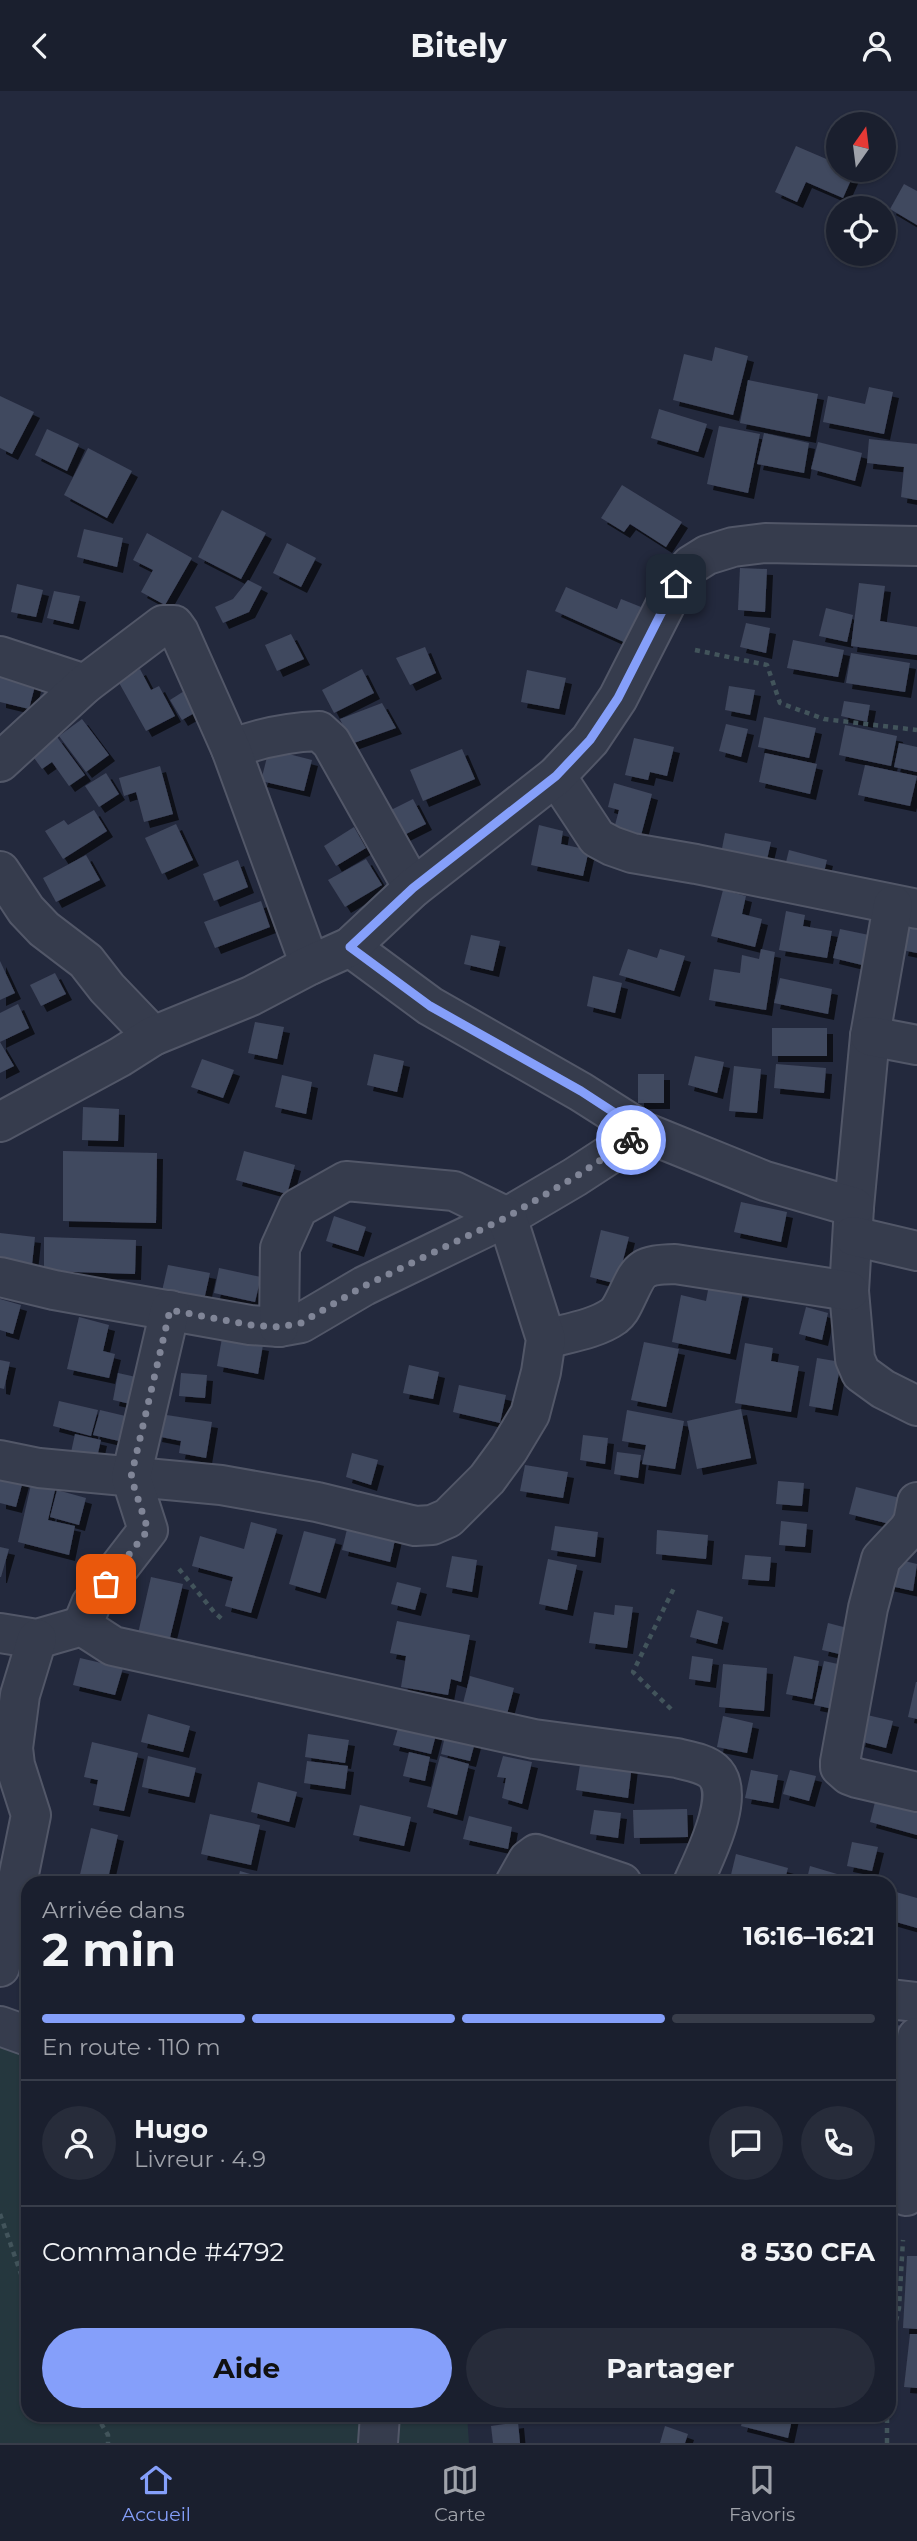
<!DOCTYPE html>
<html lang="fr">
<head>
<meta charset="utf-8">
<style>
	body { margin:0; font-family:Montserrat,sans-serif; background:#272c3a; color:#f1f3f6; height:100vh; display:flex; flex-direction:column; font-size:26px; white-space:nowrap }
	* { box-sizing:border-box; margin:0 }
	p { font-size:23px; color:#9fa2aa }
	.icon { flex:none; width:38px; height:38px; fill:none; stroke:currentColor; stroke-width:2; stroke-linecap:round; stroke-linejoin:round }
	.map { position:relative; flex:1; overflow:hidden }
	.drawer { position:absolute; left:21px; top:1785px; width:875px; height:546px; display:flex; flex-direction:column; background:#1a1f2e; border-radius:21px; box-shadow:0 2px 5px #0004,0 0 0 2px #383d4a }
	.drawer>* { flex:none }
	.needle { width:46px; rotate:14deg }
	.buttons { position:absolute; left:826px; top:21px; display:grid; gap:14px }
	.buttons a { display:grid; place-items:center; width:70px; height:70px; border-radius:50%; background:#1a1f2e; box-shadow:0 2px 5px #0004,0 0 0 2px #383d4a; font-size:35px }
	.pin { position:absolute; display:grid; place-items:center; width:60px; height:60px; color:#fff; margin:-30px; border-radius:14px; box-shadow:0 4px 10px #0006 }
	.courier { position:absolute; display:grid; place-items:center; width:70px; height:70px; margin:-35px; border:5px solid #859ffa; border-radius:50%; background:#fff; color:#222; box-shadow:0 2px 9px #0007 }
	.summary em { font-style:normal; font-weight:700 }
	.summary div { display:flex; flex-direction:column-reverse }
	.summary { display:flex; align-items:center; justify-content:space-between; height:119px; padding:0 21px }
	h1 { font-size:46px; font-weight:700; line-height:52px }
	.bar { display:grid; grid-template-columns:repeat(4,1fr); gap:10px 7px; align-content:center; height:84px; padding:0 21px }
	.bar i { height:9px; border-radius:5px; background:#383d4a }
	.bar .on { background:#859ffa }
	.bar p { grid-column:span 4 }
	.line { display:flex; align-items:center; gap:18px; padding:0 21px; border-top:2px solid #383d4a }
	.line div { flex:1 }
	.round { display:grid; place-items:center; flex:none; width:74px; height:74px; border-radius:37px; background:#272c3a }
	.cta { display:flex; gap:14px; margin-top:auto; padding:14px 21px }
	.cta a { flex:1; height:80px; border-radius:42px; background:#859ffa; color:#111; font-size:28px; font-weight:700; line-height:80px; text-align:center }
	.cta a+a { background:#272c3a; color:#f1f3f6 }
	header { display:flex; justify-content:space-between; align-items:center; height:91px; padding:0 21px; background:#1a1f2e; font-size:32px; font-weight:700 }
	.tab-bar { display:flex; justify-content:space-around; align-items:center; height:98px; border-top:2px solid #383d4a; background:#1a1f2e; font-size:19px; color:#9fa2aa }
	.tab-bar a { display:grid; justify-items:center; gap:4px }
	.tab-bar .on { color:#859ffa }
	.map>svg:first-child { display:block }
	.green { fill:#25373e }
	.building { fill:#41485f; filter:url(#shadow) }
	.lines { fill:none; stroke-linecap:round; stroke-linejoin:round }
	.minor-casing { stroke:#525768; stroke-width:42 }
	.path { stroke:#42545b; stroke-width:4.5; stroke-dasharray:5 5; stroke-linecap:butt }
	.minor { stroke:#363c4d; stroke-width:38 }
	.done { stroke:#808597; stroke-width:7; stroke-dasharray:0 12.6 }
	.route { stroke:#859ffa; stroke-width:9 }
</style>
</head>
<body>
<header><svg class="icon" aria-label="back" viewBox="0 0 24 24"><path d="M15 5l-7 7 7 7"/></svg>Bitely<svg class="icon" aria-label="person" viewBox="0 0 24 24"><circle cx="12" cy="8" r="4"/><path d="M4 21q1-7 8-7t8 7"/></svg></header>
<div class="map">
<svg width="917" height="2352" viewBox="0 0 917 2352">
	<defs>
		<filter id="shadow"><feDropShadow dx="6" dy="6" stdDeviation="0" flood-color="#0009"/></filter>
	</defs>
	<rect width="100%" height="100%" fill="#23293d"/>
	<!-- green -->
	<path class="green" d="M0,1957L28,1962V2324H467L469,2352H0Z"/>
	<!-- building -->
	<g class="building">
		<path d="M796,55L838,73V79L855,80L843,107L806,91L797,111L775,101Z"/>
		<path d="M904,93L917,100V134L890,118Z"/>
		<path d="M715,256L748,265L733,324L673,309L684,263L712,270Z"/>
		<path d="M748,289L818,303L810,346L740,332Z"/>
		<path d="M869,296L893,301L884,343L823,331L828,305L865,313Z"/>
		<path d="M0,305L34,321L12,363L0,357Z"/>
		<path d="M659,318L707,333L698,361L651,347Z"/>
		<path d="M719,335L760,343L748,402L707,393Z"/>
		<path d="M47,338L79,353L67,380L35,364Z"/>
		<path d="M764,342L809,352L804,382L757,373Z"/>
		<path d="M869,348L917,353V409L901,406L904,376L867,372Z"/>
		<path d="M818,351L862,362L855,390L811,378Z"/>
		<path d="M88,357L132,380L107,427L64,404Z"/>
		<path d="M622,394L682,431L666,456L630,433L624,441L601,427Z"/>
		<path d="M222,419L266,442L241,488L198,466Z"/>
		<path d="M84,438L123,447L117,476L77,466Z"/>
		<path d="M147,442L192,467L165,514L141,501L153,479L133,469Z"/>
		<path d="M287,452L316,467L301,496L273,482Z"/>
		<path d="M740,477L767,478L765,521L738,519Z"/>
		<path d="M248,489L262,496L249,521L223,532L215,516L233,508Z"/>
		<path d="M859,492L885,495L880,530L917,536V564L851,555Z"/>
		<path d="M17,493L43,499L36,526L11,521Z"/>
		<path d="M566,496L617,518L621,508L641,516L626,552L555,520Z"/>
		<path d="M54,500L80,505L73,533L47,527Z"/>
		<path d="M826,517L853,524L847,551L819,545Z"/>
		<path d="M746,532L770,537L766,562L740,556Z"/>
		<path d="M291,543L304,568L277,580L265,554Z"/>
		<path d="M793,549L844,559L838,586L787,577Z"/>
		<path d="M425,556L436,582L410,594L396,567Z"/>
		<path d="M851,562L910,572L905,601L846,592Z"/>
		<path d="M140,578L151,599L159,595L175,625L146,640L118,590Z"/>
		<path d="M362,578L374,602L334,622L322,599Z"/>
		<path d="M527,579L566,587L559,618L521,611Z"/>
		<path d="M0,581L36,591L29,618L0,611Z"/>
		<path d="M192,595L205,616L182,629L170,609Z"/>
		<path d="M729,595L755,599L750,624L725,619Z"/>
		<path d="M844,610L870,614L867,631L841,625Z"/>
		<path d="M382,612L396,637L351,653L340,628Z"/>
		<path d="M764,626L816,637L809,667L758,656Z"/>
		<path d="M82,628L109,664L86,681L59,645Z"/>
		<path d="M726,633L748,638L741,666L719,660Z"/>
		<path d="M845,634L897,645L891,675L839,664Z"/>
		<path d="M57,646L85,684L69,695L52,671L42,678L32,664Z"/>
		<path d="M634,647L674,656L667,685L650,681L648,689L625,684Z"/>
		<path d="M899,652L917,656V681L894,676Z"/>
		<path d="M269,658L312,669L304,700L261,690Z"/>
		<path d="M462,658L475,688L423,710L410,679Z"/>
		<path d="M765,662L817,673L810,703L759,691Z"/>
		<path d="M865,674L917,685L910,715L858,704Z"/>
		<path d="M160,675L173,723L144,731L136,701L124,705L119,687Z"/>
		<path d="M106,682L119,703L99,716L85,695Z"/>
		<path d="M614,692L652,703L639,752L612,745L619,719L608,716Z"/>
		<path d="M413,708L426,733L398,747L385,722Z"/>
		<path d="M94,719L107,740L63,768L45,740L64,729L68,734Z"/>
		<path d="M176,733L193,769L162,783L145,747Z"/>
		<path d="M539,734L563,740L561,753L589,759L583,785L531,774Z"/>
		<path d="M354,736L366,757L336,775L324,755Z"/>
		<path d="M725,742L771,751L765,777L720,768Z"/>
		<path d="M789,759L827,769L821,793L783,783Z"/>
		<path d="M86,764L100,789L56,811L43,787Z"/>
		<path d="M366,768L382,794L345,816L328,789Z"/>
		<path d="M238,769L248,796L214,810L203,783Z"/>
		<path d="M723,799L746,805L742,823L762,828L755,856L711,845Z"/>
		<path d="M261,810L270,836L215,857L204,831Z"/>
		<path d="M786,820L805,824L803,835L832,840L827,867L779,859Z"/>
		<path d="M909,825L917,827V862L902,859Z"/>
		<path d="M840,838L869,844L862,874L833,867Z"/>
		<path d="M471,844L500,850L493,880L464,873Z"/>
		<path d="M628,858L657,867L660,858L685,865L674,900L619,884Z"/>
		<path d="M761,858L775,861L766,919L709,909L714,878L740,882L742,864L759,868Z"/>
		<path d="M0,870L15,902L0,909Z"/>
		<path d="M55,882L66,903L41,915L30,894Z"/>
		<path d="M593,885L622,892L615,922L587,915Z"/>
		<path d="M780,887L832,898L828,923L774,912Z"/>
		<path d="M18,913L29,937L0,951L14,975L0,982V922Z"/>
		<path d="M255,931L284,936L277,968L248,962Z"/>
		<rect x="772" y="937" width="55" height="28"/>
		<path d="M374,963L404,970L397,1001L367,994Z"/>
		<path d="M695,965L724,971L717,1002L688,994Z"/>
		<path d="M202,968L234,979L223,1007L191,996Z"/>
		<path d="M776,973L826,977L824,1002L774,997Z"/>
		<path d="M734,975L761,978L757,1022L729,1020Z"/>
		<rect x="638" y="983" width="26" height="29"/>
		<path d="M282,984L312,991L306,1023L275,1016Z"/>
		<path d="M83,1016L119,1018L118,1050L82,1049Z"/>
		<path d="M63,1060L157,1062L156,1132L63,1130Z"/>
		<path d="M244,1060L295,1074L287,1103L236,1089Z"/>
		<path d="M741,1111L787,1121L781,1151L734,1141Z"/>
		<path d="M334,1125L366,1136L358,1160L326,1150Z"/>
		<path d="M601,1139L629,1146L617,1193L590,1186Z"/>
		<path d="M0,1142L35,1146L32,1174L0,1171Z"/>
		<path d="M44,1146L136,1149L135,1183L44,1180Z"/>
		<path d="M168,1174L210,1182L204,1209L162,1200Z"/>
		<path d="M219,1177L261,1186L255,1211L214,1202Z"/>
		<path d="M709,1194L743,1201L730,1263L672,1251L681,1204L706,1210Z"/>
		<path d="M0,1208L21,1214L13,1243L0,1239Z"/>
		<path d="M806,1216L828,1222L822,1249L799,1243Z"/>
		<path d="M79,1226L109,1234L103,1260L115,1263L109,1287L67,1278Z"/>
		<path d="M222,1247L263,1254L258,1283L217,1275Z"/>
		<path d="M644,1251L679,1258L666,1316L631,1309Z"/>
		<path d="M745,1252L773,1257L771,1270L799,1275L791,1321L735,1312Z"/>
		<path d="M817,1267L841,1271L832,1319L809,1315Z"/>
		<path d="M0,1269L10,1271L4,1298L0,1297Z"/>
		<path d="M409,1274L439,1281L433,1308L403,1302Z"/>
		<path d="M118,1282L145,1288L139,1315L113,1309Z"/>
		<path d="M181,1282L207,1284L205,1307L179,1305Z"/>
		<path d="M459,1294L506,1304L500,1332L453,1321Z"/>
		<path d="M59,1310L98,1319L91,1345L53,1335Z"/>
		<path d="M741,1318L751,1367L697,1378L687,1330Z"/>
		<path d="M100,1319L138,1328L132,1353L93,1344Z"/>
		<path d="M627,1319L684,1330L675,1378L642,1373L646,1354L622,1350Z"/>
		<path d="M160,1323L212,1331L206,1367L179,1362L181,1350L156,1345Z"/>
		<path d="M75,1343L101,1349L96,1371L70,1366Z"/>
		<path d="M583,1344L608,1347L605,1373L580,1369Z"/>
		<path d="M617,1361L641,1364L638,1387L614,1383Z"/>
		<path d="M352,1362L378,1369L371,1394L346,1386Z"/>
		<path d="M525,1374L568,1381L563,1407L520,1400Z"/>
		<path d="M0,1383L23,1390L16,1416L0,1412Z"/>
		<path d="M32,1389L56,1395L48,1429L75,1435L69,1464L18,1451Z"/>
		<path d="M778,1390L804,1392L802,1415L776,1413Z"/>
		<path d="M856,1396L908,1409L902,1436L849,1423Z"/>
		<path d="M57,1399L86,1407L79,1434L50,1426Z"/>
		<path d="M781,1430L807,1433L805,1456L779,1454Z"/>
		<path d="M251,1431L277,1438L251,1522L225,1515L233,1486L192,1475L200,1445L244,1458Z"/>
		<path d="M348,1434L396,1445L390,1471L342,1459Z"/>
		<path d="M555,1435L598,1441L595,1466L551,1459Z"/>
		<path d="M657,1439L708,1444L706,1468L656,1463Z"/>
		<path d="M304,1440L336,1448L320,1502L289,1493Z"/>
		<path d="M0,1456L9,1458L1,1486H0Z"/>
		<path d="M745,1464L771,1466L769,1490L742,1488Z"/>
		<path d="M452,1465L477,1469L472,1501L446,1496Z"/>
		<path d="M892,1467L917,1473L913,1500L886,1494Z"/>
		<path d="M548,1468L577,1474L567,1519L539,1513Z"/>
		<path d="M151,1486L183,1493L168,1555L137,1547Z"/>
		<path d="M397,1491L421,1497L415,1519L391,1513Z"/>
		<path d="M615,1514L633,1516L627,1557L589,1552L594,1521L614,1524Z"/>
		<path d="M697,1519L723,1526L717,1553L690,1546Z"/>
		<path d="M397,1530L470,1544L461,1591L451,1588L448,1604L401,1596L406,1565L390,1562Z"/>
		<path d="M828,1532L855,1539L848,1565L822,1559Z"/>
		<path d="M692,1565L713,1568L710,1591L689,1588Z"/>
		<path d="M794,1565L819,1570L812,1608L786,1603Z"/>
		<path d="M80,1567L123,1577L115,1604L73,1594Z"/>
		<path d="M824,1570L852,1576L843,1620L814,1614Z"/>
		<path d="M723,1573L767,1577L764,1620L719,1616Z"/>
		<path d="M470,1585L514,1597L506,1627L462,1616Z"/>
		<path d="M916,1591H917V1628L908,1626Z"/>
		<path d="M148,1623L190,1635L183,1661L141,1651Z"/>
		<path d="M867,1624L893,1630L886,1657L859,1650Z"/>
		<path d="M723,1625L753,1632L747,1662L717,1656Z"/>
		<path d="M401,1627L438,1636L431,1663L393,1654Z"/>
		<path d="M447,1636L477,1644L470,1670L441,1663Z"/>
		<path d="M308,1643L349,1649L345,1672L305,1666Z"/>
		<path d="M92,1651L138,1662L124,1720L93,1714L98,1689L84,1686Z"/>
		<path d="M409,1661L430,1666L425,1690L403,1685Z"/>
		<path d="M148,1665L196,1677L189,1706L142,1696Z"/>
		<path d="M440,1665L469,1673L457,1724L427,1716Z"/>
		<path d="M503,1665L532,1671L522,1713L502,1707L506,1687L497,1686Z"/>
		<path d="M581,1667L632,1674L628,1707L576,1699Z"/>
		<path d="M307,1670L348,1675L345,1698L304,1692Z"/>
		<path d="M751,1679L778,1684L773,1712L745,1707Z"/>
		<path d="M790,1679L816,1685L809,1710L783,1703Z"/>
		<path d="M258,1691L297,1701L289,1731L251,1721Z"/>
		<path d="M876,1707L917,1718V1744L870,1731Z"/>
		<path d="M360,1714L411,1726L404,1755L353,1744Z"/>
		<path d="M687,1718L688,1746L634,1747L633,1719Z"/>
		<path d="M594,1719L621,1722L618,1747L590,1743Z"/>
		<path d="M210,1723L260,1734L251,1774L201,1763Z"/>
		<path d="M469,1725L512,1736L508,1758L463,1748Z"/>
		<path d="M91,1737L118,1744L107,1792H78Z"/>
		<path d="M852,1751L878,1756L872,1780L847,1775Z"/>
		<path d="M736,1763L788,1777L784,1792H729Z"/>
		<path d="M810,1775L837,1783L834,1792H806Z"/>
		<path d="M240,1780L257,1785L255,1792H237Z"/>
		<path d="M889,1799L917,1807V1837L889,1829Z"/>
		<path d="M889,1933L903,1935L897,1960L889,1959Z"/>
		<path d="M907,2165H917V2238L903,2237Z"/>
		<path d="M910,2243H917V2297L904,2296Z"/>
		<path d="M744,2324H793L788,2347L741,2335Z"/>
		<path d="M518,2331L520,2352H493L491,2335Z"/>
		<path d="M665,2335L688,2343L685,2352H660Z"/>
	</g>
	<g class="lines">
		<!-- minor casing -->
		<g class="minor-casing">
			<g id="minor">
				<path d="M0,565L85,593"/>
				<path d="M231,658C260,647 287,641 319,640L331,651L413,797"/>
				<path d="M0,671L85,593L163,534H174L179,541L231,658L310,874"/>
				<path d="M556,685L597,747L612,755L632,762L696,773L917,818"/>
				<path d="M0,780L26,819L44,838L86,870L107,897L153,945"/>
				<path d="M893,814L870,945L854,1116L849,1200L855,1268L861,1282L883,1298L917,1315"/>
				<path d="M350,856L430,915L581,1001L644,1041L765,1090L854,1116"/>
				<path d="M870,945L917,954"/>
				<path d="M0,1031L120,966L153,945L251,905L310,874L350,856L413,797L556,685L590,649L618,607L676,493L691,474L707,464L733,456L765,452L917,455"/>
				<path d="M853,1145L917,1160"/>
				<path d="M0,1186L54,1199L250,1234L279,1236L301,1232L364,1195L507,1126L575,1086L644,1041"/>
				<path d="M546,1248C568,1242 596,1238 614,1225C619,1221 621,1217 624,1211C640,1179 637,1174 675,1173L849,1200"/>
				<path d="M0,1369L39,1377L221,1394L317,1411L415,1435L432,1434L448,1427L487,1388L509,1358L530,1323L541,1281L546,1248L507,1126L454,1100L346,1090L298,1117L280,1157L279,1236"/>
				<path d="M917,1411L913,1431L908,1439L881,1468L868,1517L840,1671V1676L849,1684L857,1687L917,1701"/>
				<path d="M82,1535L91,1513L148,1439L131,1386L170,1219"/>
				<path d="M0,1542L37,1548L82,1535L113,1555L534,1648L677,1667C688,1670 704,1672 713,1680C738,1702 704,1767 693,1792"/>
				<path d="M515,1792L528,1769L536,1763L622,1792"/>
				<path d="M0,1876L31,1724L15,1674L13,1657L20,1604L37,1548"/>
				<path d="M889,1908L917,1911"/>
				<path d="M0,1935L28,1945"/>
				<path d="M906,2105L917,1946"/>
				<path d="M378,2352L380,2324"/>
			</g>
		</g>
		<!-- path -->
		<g class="path">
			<path d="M695,559L767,574L780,612L824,628L917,639"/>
			<path d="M179,1478L214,1521L223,1529"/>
			<path d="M671,1618L633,1581L675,1495"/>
			<path d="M0,2123L28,2203"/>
			<path d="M889,2259L899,2217L903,2149"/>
			<path d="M96,2324L108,2344V2352"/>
			<path d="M887,2352V2324"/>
		</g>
		<!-- minor -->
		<use href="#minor" class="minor"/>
	</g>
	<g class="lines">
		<!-- done -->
		<path class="done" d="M106,1493L148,1439L131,1386L170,1219L250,1234L279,1236L301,1232L364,1195L507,1126L575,1086L631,1049"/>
		<!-- route -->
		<path class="route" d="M631,1049L644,1041L581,1000L430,915L350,856L413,797L556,685L590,649L618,607L676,493"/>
	</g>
</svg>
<div class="buttons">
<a><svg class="needle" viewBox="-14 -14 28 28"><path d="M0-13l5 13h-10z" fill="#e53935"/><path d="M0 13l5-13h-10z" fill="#9fa2aa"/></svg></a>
<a><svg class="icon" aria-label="locate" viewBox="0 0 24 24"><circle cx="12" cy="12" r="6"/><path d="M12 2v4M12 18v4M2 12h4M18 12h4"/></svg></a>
</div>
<div class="pin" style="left:106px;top:1493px;background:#ea580c"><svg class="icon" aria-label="bag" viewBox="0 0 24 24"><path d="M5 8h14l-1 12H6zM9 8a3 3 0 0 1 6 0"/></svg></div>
<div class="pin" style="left:676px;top:493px;background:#1f2937"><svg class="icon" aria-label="home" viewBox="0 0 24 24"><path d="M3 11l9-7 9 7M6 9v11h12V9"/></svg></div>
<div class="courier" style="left:631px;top:1049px"><svg class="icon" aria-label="bike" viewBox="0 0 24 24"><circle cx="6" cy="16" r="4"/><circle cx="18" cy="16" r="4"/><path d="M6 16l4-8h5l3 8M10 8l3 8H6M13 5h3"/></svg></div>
<section class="drawer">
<div class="summary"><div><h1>2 min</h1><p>Arrivée dans</p></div><em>16:16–16:21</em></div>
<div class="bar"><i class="on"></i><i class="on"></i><i class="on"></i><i></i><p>En route · 110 m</p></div>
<div class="line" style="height:126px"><a class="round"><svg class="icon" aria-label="person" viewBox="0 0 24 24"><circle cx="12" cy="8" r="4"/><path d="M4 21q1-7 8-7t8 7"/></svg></a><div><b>Hugo</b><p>Livreur · 4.9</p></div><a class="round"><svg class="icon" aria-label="chat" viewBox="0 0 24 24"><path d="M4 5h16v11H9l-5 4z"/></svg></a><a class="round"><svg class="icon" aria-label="phone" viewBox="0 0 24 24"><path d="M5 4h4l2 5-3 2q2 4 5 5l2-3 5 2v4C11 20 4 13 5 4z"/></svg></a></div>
<div class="line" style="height:91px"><div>Commande #4792</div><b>8 530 CFA</b></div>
<div class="cta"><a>Aide</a><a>Partager</a></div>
</section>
</div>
<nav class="tab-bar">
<a class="on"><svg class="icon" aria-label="home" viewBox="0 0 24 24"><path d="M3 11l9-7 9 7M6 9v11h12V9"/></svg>Accueil</a>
<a><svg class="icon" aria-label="map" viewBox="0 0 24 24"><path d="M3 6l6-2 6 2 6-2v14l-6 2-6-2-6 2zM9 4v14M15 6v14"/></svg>Carte</a>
<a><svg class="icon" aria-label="saved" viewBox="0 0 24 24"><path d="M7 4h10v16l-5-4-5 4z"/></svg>Favoris</a>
</nav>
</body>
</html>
